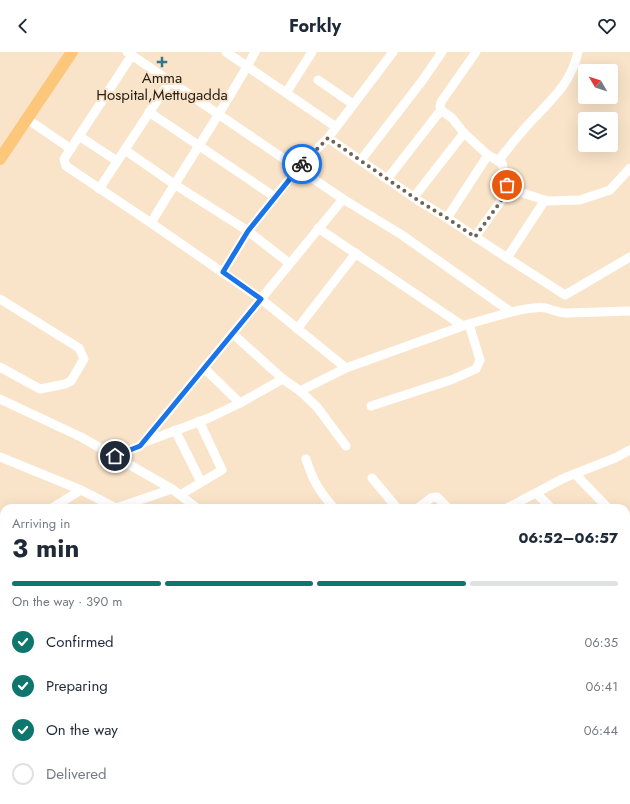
<!DOCTYPE html>
<html lang="en">
<head>
<meta charset="utf-8">
<style>
	body { margin:0; font-family:Jost,sans-serif; background:#f6f6f7; color:#1f2937; height:100vh; display:flex; flex-direction:column; font-size:15px; white-space:nowrap }
	* { box-sizing:border-box; margin:0 }
	p { font-size:13px; color:#747a83 }
	.icon { flex:none; width:22px; height:22px; fill:none; stroke:currentColor; stroke-width:2; stroke-linecap:round; stroke-linejoin:round }
	.map { position:relative; flex:1; overflow:hidden }
	.details { position:absolute; left:0px; top:452px; width:630px; height:300px; display:flex; flex-direction:column; background:#fff; border-radius:12px 12px 0 0; box-shadow:0 4px 16px #0002 }
	.details>* { flex:none }
	.needle { width:26px; rotate:309deg }
	.fabs { position:absolute; left:578px; top:12px; display:grid; gap:8px }
	.fabs a { display:grid; place-items:center; width:40px; height:40px; border-radius:4px; background:#fff; box-shadow:0 4px 16px #0002; font-size:20px }
	.pin { position:absolute; display:grid; place-items:center; width:34px; height:34px; color:#fff; margin:-17px; border:2px solid #fff; border-radius:50%; box-shadow:0 1px 4px #0007 }
	.courier { position:absolute; display:grid; place-items:center; width:40px; height:40px; margin:-20px; border:3px solid #1a73e8; border-radius:50%; background:#fff; color:#222; box-shadow:0 1px 5px #0007 }
	.summary em { font-style:normal; font-weight:700 }
	.summary div { display:flex; flex-direction:column-reverse }
	.summary { display:flex; align-items:center; justify-content:space-between; height:68px; padding:0 12px }
	h1 { font-size:26px; font-weight:700; line-height:30px }
	.bar { display:grid; grid-template-columns:repeat(4,1fr); gap:6px 4px; align-content:center; height:48px; padding:0 12px }
	.bar i { height:5px; border-radius:3px; background:#e0e1e3 }
	.bar .active { background:#0f766e }
	.bar p { grid-column:span 4 }
	ol { padding:0 12px; list-style:none }
	li { display:flex; align-items:center; gap:12px; height:44px }
	li p { margin-inline-start:auto }
	li .icon { padding:4px; border-radius:50%; background:#0f766e; color:#fff; stroke-width:4 }
	li:last-child { color:#747a83 }
	li i { width:22px; height:22px; border:2px solid #e0e1e3; border-radius:50% }
	header { display:flex; justify-content:space-between; align-items:center; height:52px; padding:0 12px; background:#fff; font-size:18px; font-weight:700 }
	.map>svg:first-child { display:block }
	.lines { fill:none; stroke-linecap:round; stroke-linejoin:round }
	.minor { stroke:#fff; stroke-width:9 }
	.highway { stroke:#fcc67b; stroke-width:12 }
	.done { stroke:#706555; stroke-width:4; stroke-dasharray:0 7.2 }
	.route { stroke:#1a73e8; stroke-width:5 }
	.poi-dot { fill:#347687; stroke:#f9e4c9; stroke-width:1.5 }
	.labels { text-anchor:middle; stroke-width:4; stroke-linejoin:round; paint-order:stroke }
	.poi-label { font-size:15px; fill:#272016; stroke:#f9e4c9 }
</style>
</head>
<body>
<header><svg class="icon" aria-label="back" viewBox="0 0 24 24"><path d="M15 5l-7 7 7 7"/></svg>Forkly<svg class="icon" aria-label="heart" viewBox="0 0 24 24"><path d="M12 20l-8-8c-3-5 5-10 8-4 3-6 11-1 8 4z"/></svg></header>
<div class="map">
<svg width="630" height="752" viewBox="0 0 630 752">
	<rect width="100%" height="100%" fill="#f9e4c9"/>
	<g class="lines">
		<!-- minor -->
		<g class="minor">
			<path d="M226,0L336,75"/>
			<path d="M132,3L64,107L66,114L151,171"/>
			<path d="M318,28L353,52"/>
			<path d="M286,41L312,0"/>
			<path d="M441,58L440,55L441,50L476,0"/>
			<path d="M149,60L275,145"/>
			<path d="M27,67L71,97"/>
			<path d="M79,84L117,109"/>
			<path d="M328,86L419,149L447,166L495,198L565,243L630,205"/>
			<path d="M125,98L174,132L248,179L289,211"/>
			<path d="M361,108L422,29L442,0"/>
			<path d="M498,109C507,98 516,86 526,75C548,50 570,35 578,0"/>
			<path d="M388,126L441,58L452,66L464,81L488,103"/>
			<path d="M99,137L170,29"/>
			<path d="M414,145L464,81"/>
			<path d="M343,147L402,183L511,260C522,258 535,254 546,256C553,258 559,261 567,261L630,259"/>
			<path d="M447,166L488,103L502,111L507,133L520,140L547,149L580,148L610,138L630,116"/>
			<path d="M318,176L463,274L346,316"/>
			<path d="M475,185L511,135"/>
			<path d="M507,206L545,148"/>
			<path d="M223,220L248,179L298,116L328,86L393,0"/>
			<path d="M0,247L79,296L84,307L71,329L65,332L40,337L0,315"/>
			<path d="M465,273L511,260"/>
			<path d="M297,277L356,201"/>
			<path d="M233,282L283,327L300,339L346,316L261,247L151,171C185,114 223,59 255,0"/>
			<path d="M300,339L317,355L346,394"/>
			<path d="M0,347L81,385L172,437L197,456"/>
			<path d="M240,351L283,327"/>
			<path d="M371,354L451,328L476,317L480,308L469,272"/>
			<path d="M175,378L201,430"/>
			<path d="M145,390L209,366L240,351L204,316"/>
			<path d="M115,404L140,394L343,147L127,0"/>
			<path d="M0,405L81,438L116,456"/>
			<path d="M306,407C313,429 319,439 334,456"/>
			<path d="M575,422L608,456"/>
			<path d="M372,426L397,456"/>
			<path d="M536,441L551,456"/>
			<path d="M180,443L222,418L199,369"/>
			<path d="M52,456L81,438"/>
			<path d="M116,456L172,437"/>
			<path d="M418,456L431,446L437,445L448,456"/>
			<path d="M507,456L564,426L615,406L630,398"/>
			<path d="M626,475L630,479"/>
			<path d="M0,488L4,485"/>
			<path d="M626,508L630,505"/>
			<path d="M626,533L630,537"/>
			<path d="M626,547L630,543"/>
			<path d="M0,557L4,556"/>
			<path d="M626,579L630,575"/>
			<path d="M0,602H4"/>
			<path d="M626,614L630,619"/>
			<path d="M626,672L630,669"/>
			<path d="M626,691L630,697"/>
			<path d="M0,741L3,752"/>
			<path d="M281,748L285,752"/>
			<path d="M385,748L388,752"/>
			<path d="M443,748L445,750"/>
			<path d="M607,748L613,752"/>
			<path d="M73,751L81,748"/>
			<path d="M176,752L194,748"/>
			<path d="M208,752V748"/>
			<path d="M233,752L237,748"/>
			<path d="M327,752L331,748"/>
			<path d="M587,752L591,748"/>
		</g>
		<!-- highway -->
		<path class="highway" d="M0,107L72,0"/>
	</g>
	<g class="lines">
		<!-- done -->
		<path class="done" d="M302,112L328,86L419,149L447,166L475,185L511,135L507,133"/>
		<!-- route -->
		<path class="route" d="M115,404L140,394L261,247L223,220L248,179L302,112"/>
	</g>
	<!-- markers -->
	<path class="poi-dot" d="M160 4h4v4h4v4h-4v4h-4v-4h-4v-4h4z"/>
	<g class="labels">
		<!-- poi labels -->
		<g class="poi-label">
			<text x="162" y="31">Amma<tspan x="162" dy="17">Hospital,Mettugadda</tspan></text>
		</g>
	</g>
</svg>
<div class="fabs">
<a><svg class="needle" viewBox="-14 -14 28 28"><path d="M0-13l5 13h-10z" fill="#e53935"/><path d="M0 13l5-13h-10z" fill="#747a83"/></svg></a>
<a><svg class="icon" aria-label="layers" viewBox="0 0 24 24"><path d="M12 4l9 5-9 5-9-5zM3 14l9 5 9-5"/></svg></a>
</div>
<div class="pin" style="left:507px;top:133px;background:#ea580c"><svg class="icon" aria-label="bag" viewBox="0 0 24 24"><path d="M5 8h14l-1 12H6zM9 8a3 3 0 0 1 6 0"/></svg></div>
<div class="pin" style="left:115px;top:404px;background:#1f2937"><svg class="icon" aria-label="home" viewBox="0 0 24 24"><path d="M3 11l9-7 9 7M6 9v11h12V9"/></svg></div>
<div class="courier" style="left:302px;top:112px"><svg class="icon" aria-label="bike" viewBox="0 0 24 24"><circle cx="6" cy="16" r="4"/><circle cx="18" cy="16" r="4"/><path d="M6 16l4-8h5l3 8M10 8l3 8H6M13 5h3"/></svg></div>
<section class="details">
<div class="summary"><div><h1>3 min</h1><p>Arriving in</p></div><em>06:52–06:57</em></div>
<div class="bar"><i class="active"></i><i class="active"></i><i class="active"></i><i></i><p>On the way · 390 m</p></div>
<ol>
<li><svg class="icon" aria-label="check" viewBox="0 0 24 24"><path d="M5 12l5 5 9-10"/></svg>Confirmed<p>06:35</p></li>
<li><svg class="icon" aria-label="check" viewBox="0 0 24 24"><path d="M5 12l5 5 9-10"/></svg>Preparing<p>06:41</p></li>
<li><svg class="icon" aria-label="check" viewBox="0 0 24 24"><path d="M5 12l5 5 9-10"/></svg>On the way<p>06:44</p></li>
<li><i></i>Delivered</li>
</ol>
</section>
</div>
</body>
</html>
